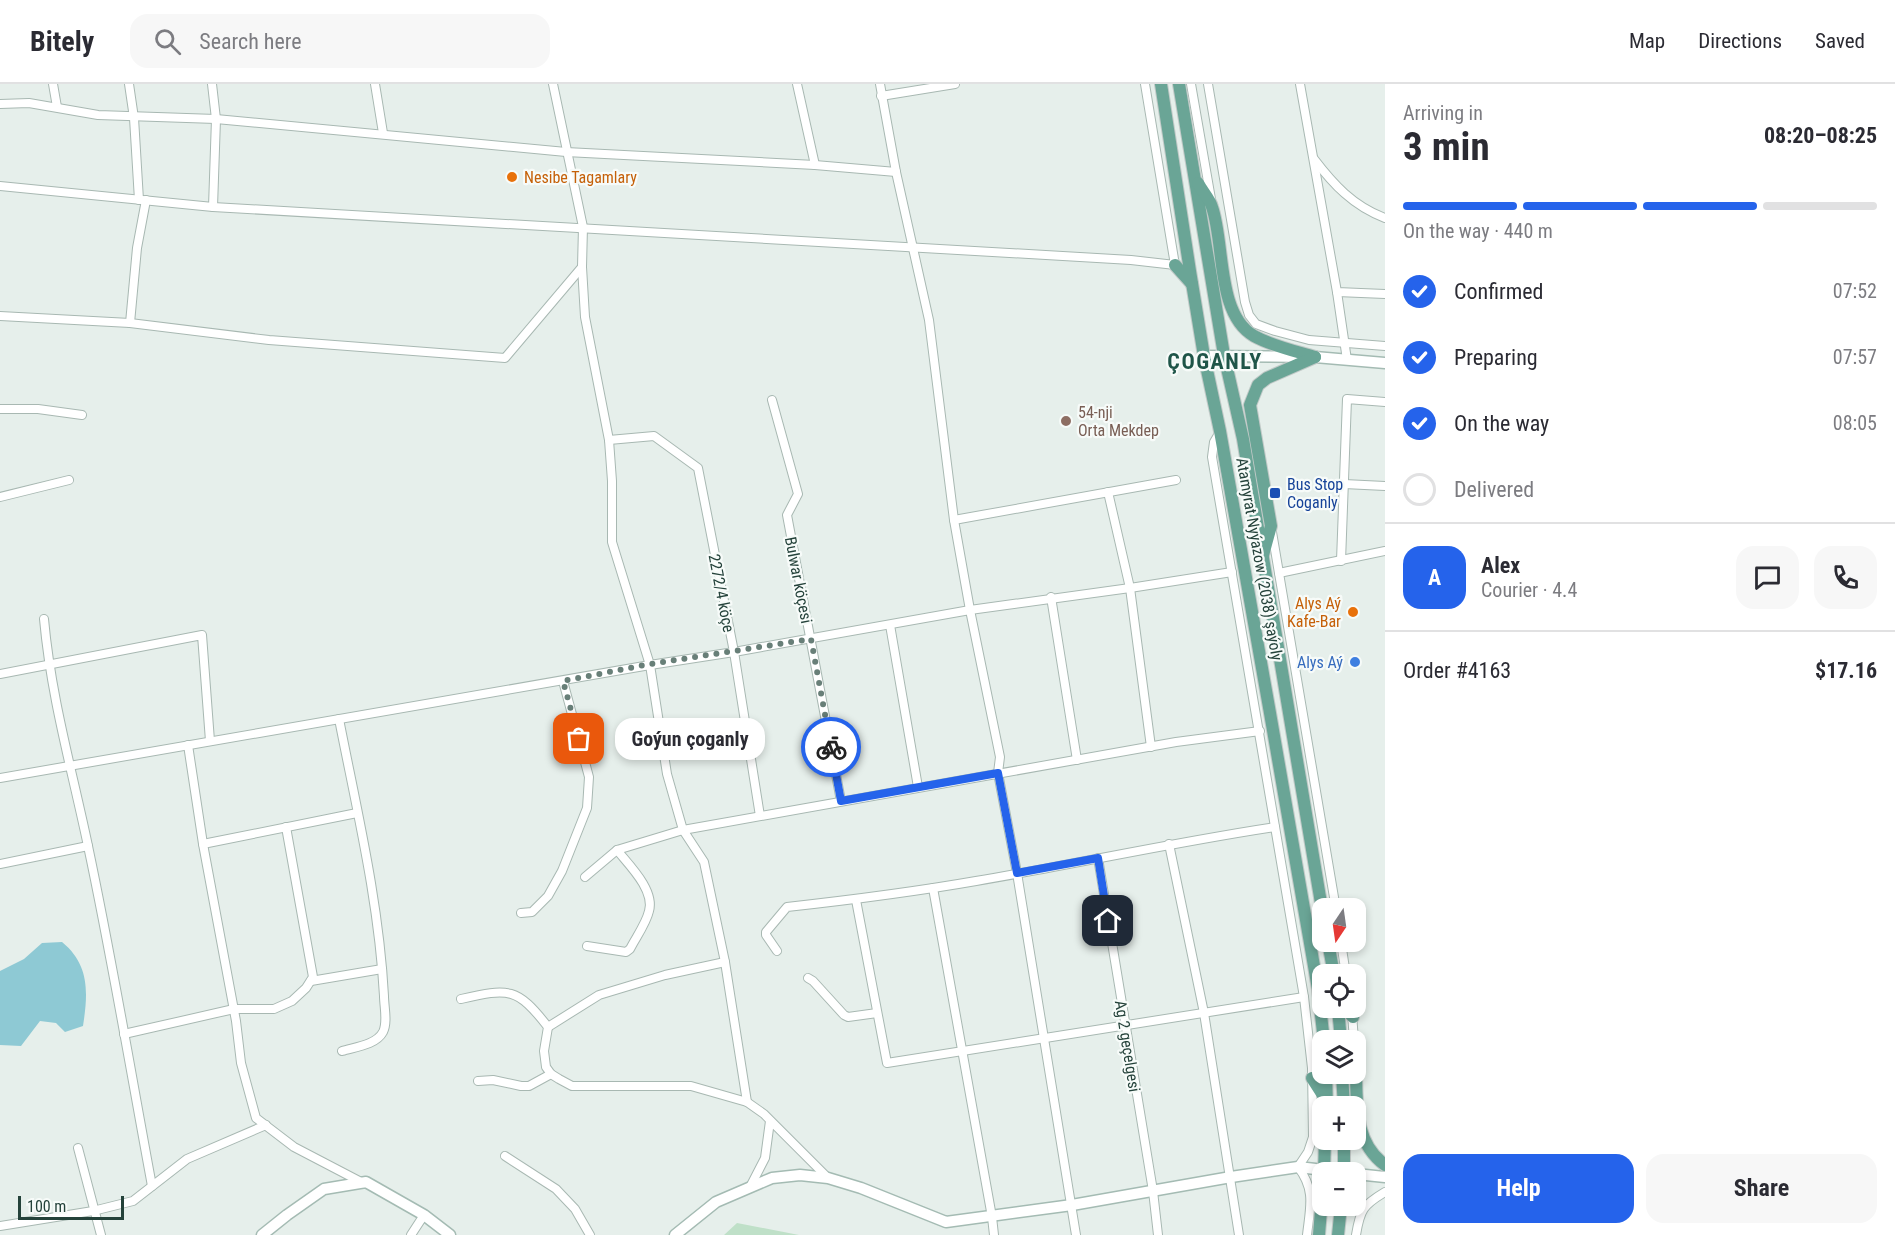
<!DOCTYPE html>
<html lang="en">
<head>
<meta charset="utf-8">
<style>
	body { margin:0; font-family:"Roboto Condensed",sans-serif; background:#f7f7f7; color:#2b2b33; height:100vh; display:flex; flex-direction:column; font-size:22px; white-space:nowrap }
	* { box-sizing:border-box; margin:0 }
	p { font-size:20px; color:#7c7c81 }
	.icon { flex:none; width:33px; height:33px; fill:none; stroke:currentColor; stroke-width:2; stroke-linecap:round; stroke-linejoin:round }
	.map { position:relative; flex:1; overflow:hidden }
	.sheet { display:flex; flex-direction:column; background:#fff; width:510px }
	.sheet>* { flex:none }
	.needle { width:39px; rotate:193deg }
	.tools { position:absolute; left:1312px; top:814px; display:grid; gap:12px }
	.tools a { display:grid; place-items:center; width:54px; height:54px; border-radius:12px; background:#fff; box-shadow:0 3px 9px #0003; font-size:30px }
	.scale { position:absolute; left:18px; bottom:15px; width:106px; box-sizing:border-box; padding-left:6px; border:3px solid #24423a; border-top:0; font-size:16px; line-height:21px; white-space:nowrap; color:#24423a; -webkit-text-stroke:4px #f7fbf9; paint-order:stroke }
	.pin { position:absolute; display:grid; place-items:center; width:51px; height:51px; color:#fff; margin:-26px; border-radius:12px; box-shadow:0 3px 9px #0006 }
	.courier { position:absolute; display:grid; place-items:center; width:60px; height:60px; margin:-30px; border:4px solid #2563eb; border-radius:50%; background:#fff; color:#222; box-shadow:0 2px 8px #0007 }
	.bubble { position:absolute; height:42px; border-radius:18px; background:#fff; box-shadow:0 3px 9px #0003; font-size:20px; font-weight:700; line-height:42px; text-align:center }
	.summary em { font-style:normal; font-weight:700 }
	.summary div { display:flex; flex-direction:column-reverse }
	.summary { display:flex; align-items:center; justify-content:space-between; height:102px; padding:0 18px }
	h1 { font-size:39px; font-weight:700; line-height:45px }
	.bar { display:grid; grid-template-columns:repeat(4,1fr); gap:9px 6px; align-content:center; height:72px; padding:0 18px }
	.bar i { height:8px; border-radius:4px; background:#e1e1e2 }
	.bar .current { background:#2563eb }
	.bar p { grid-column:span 4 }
	.line { display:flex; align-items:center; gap:15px; padding:0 18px; border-top:2px solid #e1e1e2 }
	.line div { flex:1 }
	.round { display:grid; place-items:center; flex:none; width:63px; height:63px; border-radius:18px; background:#f7f7f7 }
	ol { padding:0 18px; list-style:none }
	li { display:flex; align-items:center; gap:18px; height:66px }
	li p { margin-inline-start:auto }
	li .icon { padding:6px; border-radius:50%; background:#2563eb; color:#fff; stroke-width:4 }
	li:last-child { color:#7c7c81 }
	li i { width:33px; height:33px; border:3px solid #e1e1e2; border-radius:50% }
	.button { display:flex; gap:12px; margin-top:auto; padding:12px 18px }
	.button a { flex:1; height:69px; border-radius:18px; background:#2563eb; color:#fff; font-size:24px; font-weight:700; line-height:69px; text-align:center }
	.button a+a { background:#f7f7f7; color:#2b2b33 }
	header { display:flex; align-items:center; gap:36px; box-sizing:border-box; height:84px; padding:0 30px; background:#fff; border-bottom:2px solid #e1e1e2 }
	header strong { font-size:28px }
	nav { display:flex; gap:33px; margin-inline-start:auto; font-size:21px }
	.search { width:420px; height:54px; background:#f7f7f7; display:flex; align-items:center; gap:15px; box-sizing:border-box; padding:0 21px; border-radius:18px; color:#7c7c81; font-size:22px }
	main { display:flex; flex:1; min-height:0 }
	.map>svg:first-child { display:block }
	.green { fill:#bfe0c8 }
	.water { fill:#8ec9d4 }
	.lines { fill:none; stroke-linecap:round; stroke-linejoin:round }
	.street-casing { stroke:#a8b8b2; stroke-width:10 }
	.secondary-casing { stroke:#a4bbb3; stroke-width:13 }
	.primary-casing { stroke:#c2cac8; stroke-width:14 }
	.street { stroke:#fff; stroke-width:8 }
	.secondary { stroke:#fff; stroke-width:10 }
	.primary { stroke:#6aa596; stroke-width:12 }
	.done { stroke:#687f78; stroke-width:6; stroke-dasharray:0 10.8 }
	.route { stroke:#2563eb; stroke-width:8 }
	.food-dot { fill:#e8710a; stroke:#f7fbf9; stroke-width:2 }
	.education-dot { fill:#8d6e63; stroke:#f7fbf9; stroke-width:2 }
	.transit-dot { fill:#1a4fb4; stroke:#f7fbf9; stroke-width:2 }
	.shop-dot { fill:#3f7fe0; stroke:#f7fbf9; stroke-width:2 }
	.labels { text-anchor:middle; stroke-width:4.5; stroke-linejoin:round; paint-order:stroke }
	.food-label { font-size:16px; fill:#c56008; stroke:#f7fbf9; text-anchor:start }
	.education-label { font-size:16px; fill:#785e54; stroke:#f7fbf9; text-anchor:start }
	.transit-label { font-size:16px; fill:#164399; stroke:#f7fbf9; text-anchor:start }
	.street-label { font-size:16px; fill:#24423a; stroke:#f7fbf9 }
	.shop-label { font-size:16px; fill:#366cbe; stroke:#f7fbf9; text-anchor:end }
	.district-label { font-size:22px; font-weight:bold; letter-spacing:1.5px; fill:#1f5548; stroke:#f7fbf9 }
</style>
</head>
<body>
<header>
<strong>Bitely</strong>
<div class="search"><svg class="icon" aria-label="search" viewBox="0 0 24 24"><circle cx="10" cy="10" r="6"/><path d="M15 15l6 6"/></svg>Search here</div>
<nav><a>Map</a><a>Directions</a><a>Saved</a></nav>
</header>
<main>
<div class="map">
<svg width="1385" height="1151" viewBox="0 0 1385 1151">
	<rect width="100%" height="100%" fill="#e6efeb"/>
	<!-- green -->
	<path class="green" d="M737,1139L799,1151H800H724Z"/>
	<!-- water -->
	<path class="water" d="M62,858C90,881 88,909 83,942L65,948L56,939L40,937L21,962L0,961V887L24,875L42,859Z"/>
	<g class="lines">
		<!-- street casing -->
		<g class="street-casing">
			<g id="street">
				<path d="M53,0L57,23"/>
				<path d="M129,0L134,34L139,116"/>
				<path d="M212,0L216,35L213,123"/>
				<path d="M375,0L383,49"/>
				<path d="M797,0L815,81"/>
				<path d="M880,0L896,88L929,236L954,436L970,526L1000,673L998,689L1017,789L1076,1151"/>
				<path d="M1191,0L1211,115"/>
				<path d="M1208,0L1245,218L1249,231L1256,240L1275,247L1309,256L1385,262"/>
				<path d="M1300,0L1337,208L1385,210"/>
				<path d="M881,12L955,0"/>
				<path d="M0,20L29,19L98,31L216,35L566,68L815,81L896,88"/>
				<path d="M1314,75C1333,100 1353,122 1385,134"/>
				<path d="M0,102L213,123L1131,176L1175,181L1145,0"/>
				<path d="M582,183L585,233L609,356L612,397V458L650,581L667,690L683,746L704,778L725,878L747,1018"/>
				<path d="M1337,208L1347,276"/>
				<path d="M0,232L130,239L269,256L505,274L582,183L583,143L553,0"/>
				<path d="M130,239L137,164L146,116"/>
				<path d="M772,316L798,410L787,431L841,717"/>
				<path d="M0,325H38L82,331"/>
				<path d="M1220,348L1214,358L1212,373L1304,913L1312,984L1313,1053L1308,1068L1298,1083C1316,1106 1310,1124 1307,1151"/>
				<path d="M609,356L654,352L698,384L734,568L760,732"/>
				<path d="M1344,400L1385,402"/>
				<path d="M1108,408L1130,504L1151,663"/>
				<path d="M0,413L69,396"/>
				<path d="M954,436L1176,396"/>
				<path d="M1272,448L1336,825"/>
				<path d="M1341,477L1347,315L1385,318"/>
				<path d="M1279,489L1385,467"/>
				<path d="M1051,513L1077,676"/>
				<path d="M44,535C51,613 72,686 88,762C112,875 131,989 152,1102"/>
				<path d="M890,541L918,703"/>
				<path d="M0,590L202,551L210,657"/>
				<path d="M339,635C357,727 379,818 384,912C384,923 388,938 383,948C376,961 355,963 342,967"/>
				<path d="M188,661L203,760L236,937L241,979L256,1034L294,1063L363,1099"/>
				<path d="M0,694L650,581L734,568L970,526L1130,504L1232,488"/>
				<path d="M203,760L357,729"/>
				<path d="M1169,760L1204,929L1239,1151"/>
				<path d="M1098,774L1153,1107L1158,1151"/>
				<path d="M0,780L88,762"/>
				<path d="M585,793L617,766L683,746L1176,658L1260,647"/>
				<path d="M933,804L992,1133L994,1151"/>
				<path d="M856,816L887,979L1304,913"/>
				<path d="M521,829L532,828L548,812L562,787L587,724L589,693L563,597"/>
				<path d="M1341,858L1346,891"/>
				<path d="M587,862L626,868L630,865C636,853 646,840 649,827C655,806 629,781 617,766"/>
				<path d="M777,867L766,851V848L787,823C850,816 913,808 976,797C1076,780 1175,758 1275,743"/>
				<path d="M808,894L813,897L844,931L848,933L877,929"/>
				<path d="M311,897L382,885"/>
				<path d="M461,915C509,904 517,903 548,943L544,967L546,983L551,990L559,995L572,1002H691L747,1018L764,1030L827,1093"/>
				<path d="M1352,929L1354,957"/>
				<path d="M548,943L599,911L665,891L725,878"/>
				<path d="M124,950L234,925H274L292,917L306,904L313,893L286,743"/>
				<path d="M478,997L493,996L521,1002H529L551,990"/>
				<path d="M78,1064L101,1151"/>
				<path d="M505,1072L556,1105L575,1125L590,1151"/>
				<path d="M750,1103L765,1074L770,1037"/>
				<path d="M0,1142L93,1127L133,1117L187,1075L266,1041"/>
				<path d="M411,1151L424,1131"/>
				<path d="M1356,1151C1360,1126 1363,1121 1385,1108"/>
			</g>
		</g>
		<!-- secondary casing -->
		<g class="secondary-casing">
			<g id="secondary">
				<path d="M1204,272L1315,273L1385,279"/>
				<path d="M1356,1090L1385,1093"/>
				<path d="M262,1151L287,1131L324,1105L366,1098L424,1131L450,1151"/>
				<path d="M675,1151L716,1118L772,1094L800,1091L828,1094L861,1104L946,1138L1072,1121L1231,1093L1298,1083L1350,1089"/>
			</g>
		</g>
		<!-- primary casing -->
		<g class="primary-casing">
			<g id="primary">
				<path d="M1161,0L1190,187L1204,272L1220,347L1270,629L1318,905L1324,957"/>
				<path d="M1179,0L1224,271L1243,355L1323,831"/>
				<path d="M1198,99C1202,107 1210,115 1212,123C1225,160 1216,230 1254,252C1272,262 1295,267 1315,273"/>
				<path d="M1175,181L1192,200"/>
				<path d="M1263,471L1271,442L1250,321L1258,301L1267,294L1315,273"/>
				<path d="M1328,858L1334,891"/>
				<path d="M1338,924L1341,957"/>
				<path d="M1345,924L1353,933"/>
				<path d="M1326,990L1327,1023"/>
				<path d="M1342,990L1344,1023"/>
				<path d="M1356,990C1357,1024 1355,1059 1385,1081"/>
				<path d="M1312,994L1326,1016"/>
				<path d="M1344,1056V1089"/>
				<path d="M1324,1089L1325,1056"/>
				<path d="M1319,1151L1323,1101"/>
				<path d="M1338,1151L1341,1122"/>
			</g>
		</g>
		<!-- street -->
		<use href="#street" class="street"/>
		<!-- secondary -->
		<use href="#secondary" class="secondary"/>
		<!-- primary -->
		<use href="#primary" class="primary"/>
	</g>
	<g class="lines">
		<!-- done -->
		<path class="done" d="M579,655L563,597L650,580L811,555L831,663"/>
		<!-- route -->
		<path class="route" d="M831,663L841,717L998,689L1017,789L1098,774L1108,837"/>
	</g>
	<!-- markers -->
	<g class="food-dot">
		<circle cx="512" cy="93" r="6"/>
		<circle cx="1353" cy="528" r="6"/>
	</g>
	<circle class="education-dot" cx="1066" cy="337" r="6"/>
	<rect class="transit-dot" x="1269" y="403" width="12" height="12" rx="3"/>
	<circle class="shop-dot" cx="1355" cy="578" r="6"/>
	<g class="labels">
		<!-- food labels -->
		<g class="food-label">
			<text x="524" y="99">Nesibe Tagamlary</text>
			<text x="1341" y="525" text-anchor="end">Alys Aý<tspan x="1341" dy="18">Kafe-Bar</tspan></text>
		</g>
		<!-- education labels -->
		<g class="education-label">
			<text x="1078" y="334">54-nji<tspan x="1078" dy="18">Orta Mekdep</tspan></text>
		</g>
		<!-- transit labels -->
		<g class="transit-label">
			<text x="1287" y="406">Bus Stop<tspan x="1287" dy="18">Coganly</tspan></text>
		</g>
		<!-- street labels -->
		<g class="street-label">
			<text transform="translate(1260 475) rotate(80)" y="6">Atamyrat Nyýazow (2038) şaýoly</text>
			<text transform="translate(799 496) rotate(79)" y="6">Bulwar köçesi</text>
			<text transform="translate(722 509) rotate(79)" y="6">2272/4 köçe</text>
			<text transform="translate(1128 962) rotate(81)" y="6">Ag 2 geçelgesi</text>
		</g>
		<!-- shop labels -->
		<g class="shop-label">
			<text x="1343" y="584">Alys Aý</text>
		</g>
		<!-- district labels -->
		<g class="district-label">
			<text x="1215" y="285">ÇOGANLY</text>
		</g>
	</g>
</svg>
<div class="tools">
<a><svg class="needle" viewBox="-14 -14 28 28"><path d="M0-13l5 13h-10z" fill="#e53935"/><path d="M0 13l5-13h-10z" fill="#7c7c81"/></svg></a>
<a><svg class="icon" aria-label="locate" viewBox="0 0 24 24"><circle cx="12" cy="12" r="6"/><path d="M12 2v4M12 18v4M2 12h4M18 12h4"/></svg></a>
<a><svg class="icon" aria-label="layers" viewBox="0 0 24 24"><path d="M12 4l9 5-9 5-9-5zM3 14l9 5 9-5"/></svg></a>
<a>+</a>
<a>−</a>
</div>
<div class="scale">100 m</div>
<div class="pin" style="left:579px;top:655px;background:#ea580c"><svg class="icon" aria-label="bag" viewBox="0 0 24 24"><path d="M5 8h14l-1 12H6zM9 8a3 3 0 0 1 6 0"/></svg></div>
<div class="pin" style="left:1108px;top:837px;background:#1f2937"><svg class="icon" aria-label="home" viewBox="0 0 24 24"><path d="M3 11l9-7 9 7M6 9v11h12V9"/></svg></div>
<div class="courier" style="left:831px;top:663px"><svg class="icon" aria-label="bike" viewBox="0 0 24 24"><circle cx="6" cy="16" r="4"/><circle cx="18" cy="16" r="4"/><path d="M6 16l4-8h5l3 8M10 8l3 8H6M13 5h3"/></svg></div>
<div class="bubble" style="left:615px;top:634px;width:150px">Goýun çoganly</div>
</div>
<section class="sheet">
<div class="summary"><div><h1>3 min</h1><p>Arriving in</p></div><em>08:20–08:25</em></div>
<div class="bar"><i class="current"></i><i class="current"></i><i class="current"></i><i></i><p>On the way · 440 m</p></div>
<ol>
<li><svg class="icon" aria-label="check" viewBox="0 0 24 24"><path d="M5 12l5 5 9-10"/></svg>Confirmed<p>07:52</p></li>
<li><svg class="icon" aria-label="check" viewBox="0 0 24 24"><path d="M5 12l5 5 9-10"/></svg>Preparing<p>07:57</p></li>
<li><svg class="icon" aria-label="check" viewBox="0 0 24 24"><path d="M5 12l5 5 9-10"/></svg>On the way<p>08:05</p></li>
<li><i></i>Delivered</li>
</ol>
<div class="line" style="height:108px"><b class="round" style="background:#2563eb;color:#fff">A</b><div><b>Alex</b><p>Courier · 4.4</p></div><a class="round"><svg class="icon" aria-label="chat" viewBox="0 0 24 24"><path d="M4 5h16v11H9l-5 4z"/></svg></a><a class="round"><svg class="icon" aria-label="phone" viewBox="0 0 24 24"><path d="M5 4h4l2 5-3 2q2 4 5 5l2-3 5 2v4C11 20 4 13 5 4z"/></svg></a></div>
<div class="line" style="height:78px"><div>Order #4163</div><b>$17.16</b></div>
<div class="button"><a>Help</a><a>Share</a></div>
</section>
</main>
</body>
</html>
